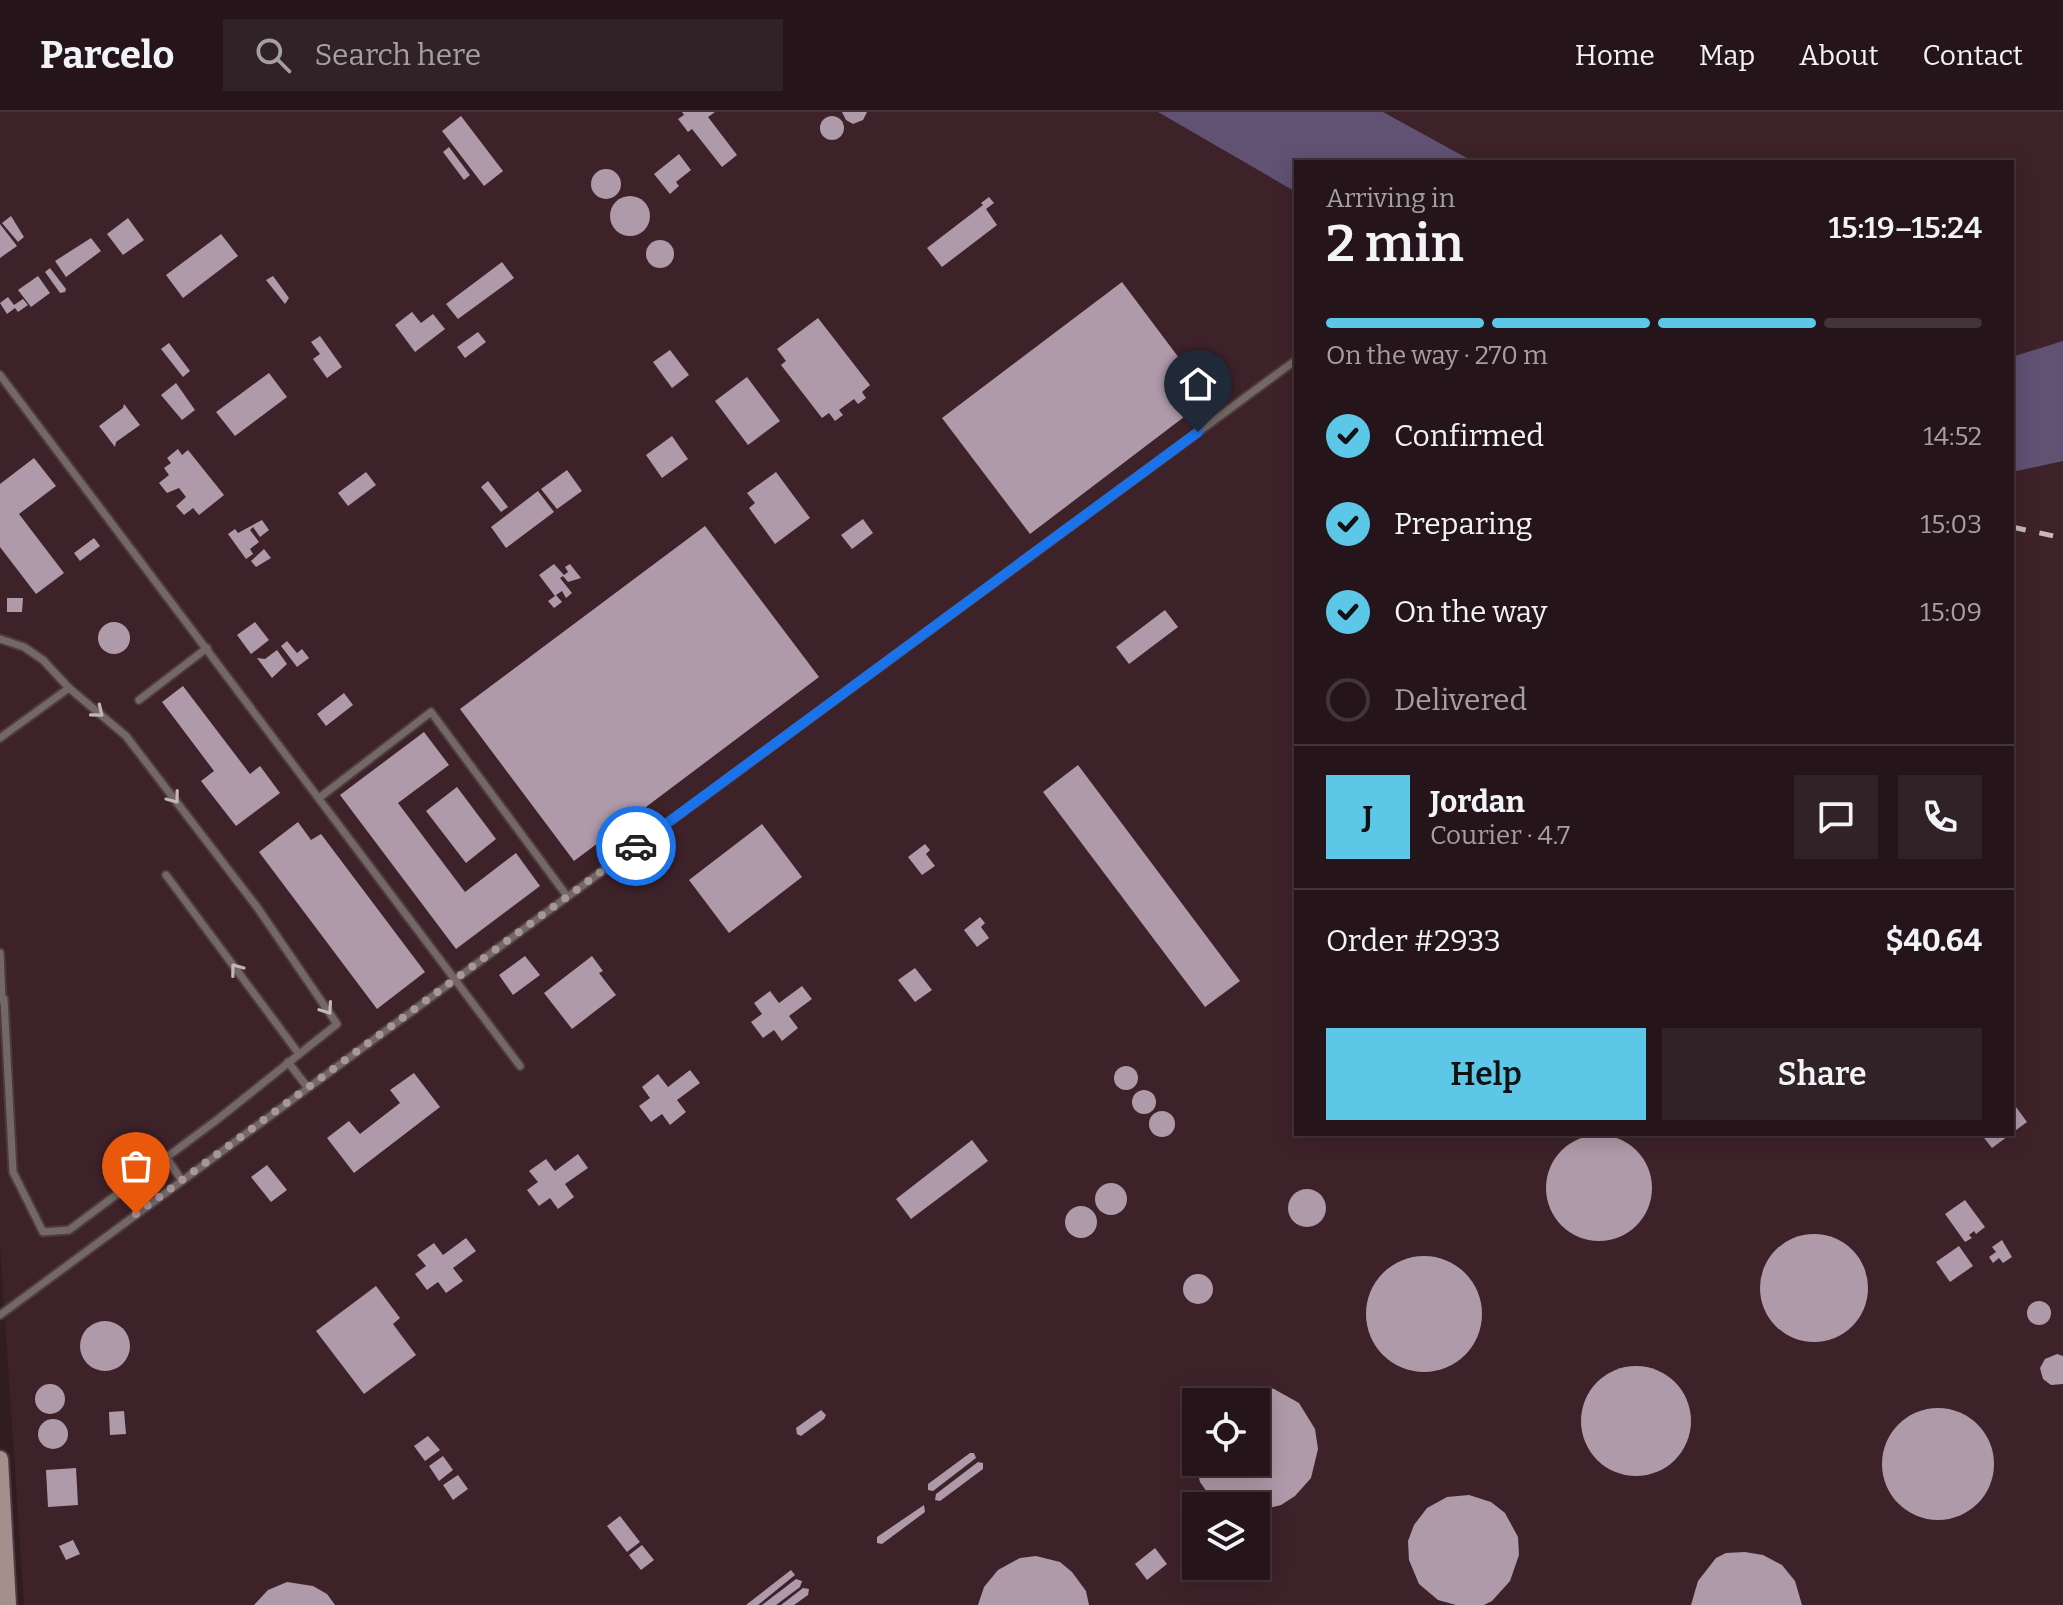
<!DOCTYPE html>
<html lang="en">
<head>
<meta charset="utf-8">
<style>
	body { margin:0; font-family:Bitter,serif; background:#312227; color:#f1f3f6; height:100vh; display:flex; flex-direction:column; font-size:30px; white-space:nowrap }
	* { box-sizing:border-box; margin:0 }
	p { font-size:26px; color:#a39fa2 }
	.icon { flex:none; width:44px; height:44px; fill:none; stroke:currentColor; stroke-width:2; stroke-linecap:round; stroke-linejoin:round }
	.map { position:relative; flex:1; overflow:hidden }
	.drawer { position:absolute; left:1294px; top:48px; width:720px; height:976px; display:flex; flex-direction:column; background:#25151a; border-radius:0px; box-shadow:0 4px 20px #0003,0 0 0 2px #423439 }
	.drawer>* { flex:none }
	.tools { position:absolute; left:1182px; top:1276px; display:grid; gap:16px }
	.tools a { display:grid; place-items:center; width:88px; height:88px; border-radius:0px; background:#25151a; box-shadow:0 4px 20px #0003,0 0 0 2px #423439; font-size:40px }
	.pin { position:absolute; display:grid; place-items:center; width:68px; height:68px; color:#fff; margin:-82px -34px; border-radius:50% 50% 50% 0; rotate:-45deg; box-shadow:0 0 8px #0007 }
	.pin .icon { rotate:45deg }
	.courier { position:absolute; display:grid; place-items:center; width:80px; height:80px; margin:-40px; border:6px solid #1a73e8; border-radius:50%; background:#fff; color:#222; box-shadow:0 2px 10px #0007 }
	.headline em { font-style:normal; font-weight:600 }
	.headline div { display:flex; flex-direction:column-reverse }
	.headline { display:flex; align-items:center; justify-content:space-between; height:136px; padding:0 32px }
	h1 { font-size:52px; font-weight:600; line-height:60px }
	.bar { display:grid; grid-template-columns:repeat(4,1fr); gap:12px 8px; align-content:center; height:96px; padding:0 32px }
	.bar i { height:10px; border-radius:6px; background:#423439 }
	.bar .on { background:#5cc7e7 }
	.bar p { grid-column:span 4 }
	.line { display:flex; align-items:center; gap:20px; padding:0 32px; border-top:2px solid #423439 }
	.line div { flex:1 }
	.round { display:grid; place-items:center; flex:none; width:84px; height:84px; border-radius:0px; background:#312227 }
	ol { padding:0 32px; list-style:none }
	li { display:flex; align-items:center; gap:24px; height:88px }
	li p { margin-inline-start:auto }
	li .icon { padding:8px; border-radius:50%; background:#5cc7e7; color:#111; stroke-width:4 }
	li:last-child { color:#a39fa2 }
	li i { width:44px; height:44px; border:4px solid #423439; border-radius:50% }
	.primary-button { display:flex; gap:16px; margin-top:auto; padding:16px 32px }
	.primary-button a { flex:1; height:92px; border-radius:0px; background:#5cc7e7; color:#111; font-size:32px; font-weight:600; line-height:92px; text-align:center }
	.primary-button a+a { background:#312227; color:#f1f3f6 }
	header { display:flex; align-items:center; gap:48px; box-sizing:border-box; height:112px; padding:0 40px; background:#25151a; border-bottom:2px solid #423439 }
	header strong { font-size:38px }
	nav { display:flex; gap:44px; margin-inline-start:auto; font-size:28px }
	.search { width:560px; height:72px; background:#312227; display:flex; align-items:center; gap:20px; box-sizing:border-box; padding:0 28px; border-radius:0px; color:#a39fa2; font-size:30px }
	.map>svg:first-child { display:block }
	.built { fill:#3e222a; fill-rule:evenodd }
	.water { fill:#615173 }
	.building { fill:#af9aaa }
	.lines { fill:none; stroke-linecap:round; stroke-linejoin:round }
	.lane-casing { stroke:#4e3a40; stroke-width:11 }
	.secondary-casing { stroke:#4e3a40; stroke-width:20 }
	.lane { stroke:#746866; stroke-width:7 }
	.secondary { stroke:#a3908c; stroke-width:16 }
	.rail { stroke:#c8b8bc; stroke-width:5; stroke-dasharray:14 14; stroke-linecap:butt }
	.oneway { stroke:#c4b6b8 }
	.done { stroke:#a7969a; stroke-width:8; stroke-dasharray:0 14.4 }
	.route { stroke:#1a73e8; stroke-width:10 }
</style>
</head>
<body>
<header>
<strong>Parcelo</strong>
<div class="search"><svg class="icon" aria-label="search" viewBox="0 0 24 24"><circle cx="10" cy="10" r="6"/><path d="M15 15l6 6"/></svg>Search here</div>
<nav><a>Home</a><a>Map</a><a>About</a><a>Contact</a></nav>
</header>
<div class="map">
<svg width="2063" height="1493" viewBox="0 0 2063 1493">
	<rect width="100%" height="100%" fill="#311c22"/>
	<!-- built -->
	<path class="built" d="M0,0H2063V1493H24L0,1132ZM1296,50H2012V1022H1296ZM1196,1290H1256V1350H1196ZM1196,1394H1256V1454H1196Z"/>
	<!-- water -->
	<g class="water">
		<path d="M1158,0H1383L1474,50H1296V80Z"/>
		<path d="M2063,229V349L2012,360V245Z"/>
	</g>
	<!-- building -->
	<g class="building">
		<path d="M682,0H715L708,5L737,43L722,55L692,17L688,20L678,7L684,3Z"/>
		<path d="M842,0H867L863,8L853,12L846,8Z"/>
		<circle cx="832" cy="16" r="12"/>
		<path d="M461,4L503,59L484,74L442,19Z"/>
		<path d="M449,35L470,63L464,68L443,40Z"/>
		<path d="M679,42L691,58L676,70L679,74L670,82L654,62Z"/>
		<circle cx="606" cy="72" r="15"/>
		<circle cx="630" cy="104" r="20"/>
		<path d="M989,85L994,91L986,97L997,113L942,155L927,136L983,93L981,91Z"/>
		<path d="M11,104L24,125L18,130L2,111Z"/>
		<path d="M128,106L144,128L123,143L107,122Z"/>
		<path d="M0,112L17,134L0,146Z"/>
		<path d="M221,122L238,144L183,186L166,163Z"/>
		<path d="M91,126L101,139L66,165L55,149Z"/>
		<circle cx="660" cy="142" r="14"/>
		<path d="M502,150L514,166L458,207L446,192Z"/>
		<path d="M50,156L66,177L65,180L60,181L45,160Z"/>
		<path d="M38,164L50,181L31,195L18,178Z"/>
		<path d="M273,164L289,186L285,192L266,168Z"/>
		<path d="M1122,170L1209,286L1030,422L942,306Z"/>
		<path d="M8,185L14,193L23,187L28,193L18,200L15,196L7,202L0,191Z"/>
		<path d="M412,200L421,211L433,202L445,217L415,240L395,213Z"/>
		<path d="M818,206L870,273L862,280L866,286L858,292L854,287L839,298L843,303L835,309L829,301L822,306L781,253L786,249L777,237Z"/>
		<path d="M478,220L486,230L465,246L457,235Z"/>
		<path d="M320,224L342,255L327,266L313,247L320,242L311,230Z"/>
		<path d="M169,231L190,259L183,265L161,237Z"/>
		<path d="M670,238L689,263L672,276L653,250Z"/>
		<path d="M269,261L287,285L235,324L216,300Z"/>
		<path d="M747,265L780,309L748,333L715,289Z"/>
		<path d="M176,271L195,298L182,308L161,283Z"/>
		<path d="M124,292L140,313L116,330L115,335L99,314L123,296Z"/>
		<path d="M672,324L688,347L662,366L646,343Z"/>
		<path d="M178,337L182,343L188,338L224,383L199,403L193,396L184,403L176,394L186,385L179,376L167,381L159,371L169,363L164,356L171,351L167,346Z"/>
		<path d="M34,346L56,374L19,402L64,461L36,482L0,435V372Z"/>
		<path d="M567,358L582,379L557,397L541,377Z"/>
		<path d="M366,360L376,373L348,394L338,381Z"/>
		<path d="M776,360L810,406L775,432L749,396L755,391L747,381Z"/>
		<path d="M488,369L508,395L501,400L481,375Z"/>
		<path d="M538,379L554,400L506,436L491,415Z"/>
		<path d="M863,407L873,421L852,437L841,423Z"/>
		<path d="M262,408L269,418L260,425L253,415L250,418L259,430L250,437L253,442L246,447L228,422L235,417L238,421Z"/>
		<path d="M705,414L819,565L574,749L460,597Z"/>
		<path d="M94,426L100,434L80,449L74,441Z"/>
		<path d="M264,437L271,446L256,455L251,449Z"/>
		<path d="M554,452L564,463L568,460L565,455L570,452L581,466L568,470L563,464L560,466L572,481L566,486L562,479L556,483L562,490L554,496L548,489L555,484L539,463Z"/>
		<path d="M7,486H23L22,500H7Z"/>
		<path d="M1165,498L1178,515L1129,552L1116,535Z"/>
		<path d="M255,510L269,528L251,542L237,523Z"/>
		<circle cx="114" cy="526" r="16"/>
		<path d="M287,529L297,541L302,537L309,546L297,555L281,534Z"/>
		<path d="M277,538L287,552L272,566L257,546L265,547Z"/>
		<path d="M183,574L250,662L260,654L280,681L236,714L201,669L214,659L162,590Z"/>
		<path d="M344,581L353,593L326,614L317,602Z"/>
		<path d="M424,620L449,653L398,691L465,780L516,741L540,774L456,837L340,683Z"/>
		<path d="M1078,653L1240,869L1205,895L1043,680Z"/>
		<path d="M457,675L496,727L466,751L426,699Z"/>
		<path d="M298,710L311,728L321,722L425,860L377,897L259,740Z"/>
		<path d="M762,712L802,765L729,821L689,768Z"/>
		<path d="M925,732L930,738L926,742L935,754L922,763L908,745Z"/>
		<path d="M980,805L985,811L981,815L989,826L977,835L964,818Z"/>
		<path d="M525,844L540,863L513,883L499,863Z"/>
		<path d="M592,844L603,859L599,861L616,883L572,917L544,881Z"/>
		<path d="M915,856L932,878L915,890L898,868Z"/>
		<path d="M802,874L812,887L789,904L798,916L782,929L774,918L763,926L751,910L762,902L754,891L770,879L779,891Z"/>
		<circle cx="1126" cy="966" r="12"/>
		<path d="M690,958L700,971L677,988L686,1000L670,1013L662,1002L651,1010L639,994L650,986L642,975L658,962L668,975Z"/>
		<path d="M414,961L440,995L354,1061L327,1026L349,1009L360,1022L400,991L390,978Z"/>
		<circle cx="1144" cy="990" r="12"/>
		<path d="M2016,995L2027,1010L2012,1021V998Z"/>
		<circle cx="1162" cy="1012" r="13"/>
		<path d="M1981,1022H2011L1992,1036Z"/>
		<circle cx="1599" cy="1076" r="53"/>
		<path d="M972,1028L988,1049L911,1107L896,1087Z"/>
		<path d="M578,1042L588,1056L565,1072L574,1085L558,1097L550,1086L539,1094L527,1078L538,1070L529,1059L546,1047L555,1059Z"/>
		<path d="M267,1053L287,1078L271,1090L251,1065Z"/>
		<circle cx="1111" cy="1087" r="16"/>
		<circle cx="1307" cy="1096" r="19"/>
		<path d="M1965,1088L1985,1115L1976,1122L1974,1119L1969,1123L1972,1126L1965,1130L1945,1102Z"/>
		<circle cx="1081" cy="1110" r="16"/>
		<circle cx="1814" cy="1176" r="54"/>
		<path d="M466,1126L476,1139L453,1156L463,1169L446,1181L438,1170L427,1178L415,1162L426,1154L417,1143L434,1131L443,1143Z"/>
		<path d="M2002,1128L2012,1145L2003,1151L1999,1146L1993,1151L1989,1145L1996,1140L1992,1135Z"/>
		<path d="M1959,1134L1973,1154L1950,1170L1936,1150Z"/>
		<circle cx="1424" cy="1202" r="58"/>
		<circle cx="1198" cy="1177" r="15"/>
		<path d="M376,1174L400,1206L393,1212L416,1243L364,1282L316,1219Z"/>
		<circle cx="2039" cy="1201" r="12"/>
		<circle cx="105" cy="1234" r="25"/>
		<path d="M2057,1242L2063,1244V1272L2051,1273L2043,1267L2040,1256L2045,1247Z"/>
		<circle cx="1636" cy="1309" r="55"/>
		<circle cx="50" cy="1287" r="15"/>
		<path d="M1262,1274L1274,1277L1299,1291L1315,1317L1318,1337L1311,1366L1295,1384L1281,1393L1258,1399L1256,1394H1232L1207,1380L1200,1370L1195,1350H1256V1290H1213L1242,1275Z"/>
		<circle cx="1938" cy="1352" r="56"/>
		<path d="M821,1298L826,1303L824,1307L801,1324L797,1322L796,1316Z"/>
		<path d="M124,1299L126,1322L110,1323L109,1300Z"/>
		<circle cx="53" cy="1322" r="15"/>
		<path d="M428,1324L440,1338L425,1349L414,1334Z"/>
		<path d="M970,1341H974L976,1346L933,1379L928,1378V1372Z"/>
		<path d="M443,1344L453,1358L439,1369L429,1354Z"/>
		<path d="M978,1350L983,1351V1357L940,1389L935,1388L936,1382Z"/>
		<path d="M76,1356L78,1393L48,1395L46,1358Z"/>
		<path d="M458,1363L468,1377L453,1388L443,1373Z"/>
		<path d="M1469,1383L1491,1390L1505,1401L1518,1425L1519,1443L1510,1469L1492,1489L1484,1493H1456L1438,1488L1419,1472L1409,1448L1408,1429L1414,1413L1427,1396L1447,1385Z"/>
		<path d="M924,1393L925,1400L882,1432L877,1431V1425Z"/>
		<path d="M620,1404L640,1430L627,1440L607,1414Z"/>
		<path d="M73,1428L80,1442L66,1448L59,1434Z"/>
		<path d="M642,1433L654,1448L641,1458L629,1443Z"/>
		<path d="M1155,1436L1167,1452L1147,1468L1135,1452Z"/>
		<path d="M1745,1440L1763,1443L1782,1453L1795,1469L1802,1493H1691L1698,1469L1716,1446L1726,1441Z"/>
		<path d="M1036,1444L1060,1450L1072,1460L1086,1479L1089,1493H978L984,1475L998,1458L1020,1446Z"/>
		<path d="M791,1458L795,1463L758,1493H746Z"/>
		<path d="M796,1467L802,1469L800,1475L776,1493H762Z"/>
		<path d="M287,1470L313,1474L327,1482L335,1493H254L268,1478Z"/>
		<path d="M803,1476L809,1477L808,1483L794,1493H781Z"/>
	</g>
	<g class="lines">
		<!-- lane casing -->
		<g class="lane-casing">
			<g id="lane">
				<path d="M0,263L520,954"/>
				<path d="M0,527L24,535L43,548L69,576L126,624L257,795L337,912L218,1007L69,1118L43,1120L13,1060L4,887"/>
				<path d="M139,588L207,536"/>
				<path d="M0,626L69,576"/>
				<path d="M319,686L431,600L567,784"/>
				<path d="M166,763L299,942"/>
				<path d="M0,841L2,888"/>
				<path d="M288,950L308,976"/>
				<path d="M166,1045L182,1069"/>
				<path d="M0,1203L1296,248"/>
			</g>
		</g>
		<!-- secondary casing -->
		<g class="secondary-casing">
			<path id="secondary" d="M0,1347L8,1493"/>
		</g>
		<!-- lane -->
		<use href="#lane" class="lane"/>
		<!-- secondary -->
		<use href="#secondary" class="secondary"/>
		<!-- rail -->
		<path class="rail" d="M2012,415L2063,426"/>
	</g>
	<!-- one-way arrows -->
	<defs><path id="oneway-chevron" d="M-2-3.5L2.5 0L-2 3.5" fill="none" stroke-width="1.6" stroke-linecap="round" stroke-linejoin="round" transform="scale(2)"/></defs>
	<g class="oneway">
		<use href="#oneway-chevron" transform="translate(98 600) rotate(39)"/>
		<use href="#oneway-chevron" transform="translate(174 686) rotate(53)"/>
		<use href="#oneway-chevron" transform="translate(236 857) rotate(-127)"/>
		<use href="#oneway-chevron" transform="translate(327 897) rotate(55)"/>
	</g>
	<g class="lines">
		<!-- done -->
		<path class="done" d="M136,1102L636,734"/>
		<!-- route -->
		<path class="route" d="M636,734L1198,320"/>
	</g>
</svg>
<div class="tools">
<a><svg class="icon" aria-label="locate" viewBox="0 0 24 24"><circle cx="12" cy="12" r="6"/><path d="M12 2v4M12 18v4M2 12h4M18 12h4"/></svg></a>
<a><svg class="icon" aria-label="layers" viewBox="0 0 24 24"><path d="M12 4l9 5-9 5-9-5zM3 14l9 5 9-5"/></svg></a>
</div>
<div class="pin" style="left:136px;top:1102px;background:#ea580c"><svg class="icon" aria-label="bag" viewBox="0 0 24 24"><path d="M5 8h14l-1 12H6zM9 8a3 3 0 0 1 6 0"/></svg></div>
<div class="pin" style="left:1198px;top:320px;background:#1f2937"><svg class="icon" aria-label="home" viewBox="0 0 24 24"><path d="M3 11l9-7 9 7M6 9v11h12V9"/></svg></div>
<div class="courier" style="left:636px;top:734px"><svg class="icon" aria-label="car" viewBox="0 0 24 24"><path d="M5 17H2v-5l4-1 3-4h7l3 4 3 1v5h-3M9 17h6M6 11h13"/><circle cx="7" cy="17" r="2"/><circle cx="17" cy="17" r="2"/></svg></div>
<section class="drawer">
<div class="headline"><div><h1>2 min</h1><p>Arriving in</p></div><em>15:19–15:24</em></div>
<div class="bar"><i class="on"></i><i class="on"></i><i class="on"></i><i></i><p>On the way · 270 m</p></div>
<ol>
<li><svg class="icon" aria-label="check" viewBox="0 0 24 24"><path d="M5 12l5 5 9-10"/></svg>Confirmed<p>14:52</p></li>
<li><svg class="icon" aria-label="check" viewBox="0 0 24 24"><path d="M5 12l5 5 9-10"/></svg>Preparing<p>15:03</p></li>
<li><svg class="icon" aria-label="check" viewBox="0 0 24 24"><path d="M5 12l5 5 9-10"/></svg>On the way<p>15:09</p></li>
<li><i></i>Delivered</li>
</ol>
<div class="line" style="height:144px"><b class="round" style="background:#5cc7e7;color:#111">J</b><div><b>Jordan</b><p>Courier · 4.7</p></div><a class="round"><svg class="icon" aria-label="chat" viewBox="0 0 24 24"><path d="M4 5h16v11H9l-5 4z"/></svg></a><a class="round"><svg class="icon" aria-label="phone" viewBox="0 0 24 24"><path d="M5 4h4l2 5-3 2q2 4 5 5l2-3 5 2v4C11 20 4 13 5 4z"/></svg></a></div>
<div class="line" style="height:104px"><div>Order #2933</div><b>$40.64</b></div>
<div class="primary-button"><a>Help</a><a>Share</a></div>
</section>
</div>
</body>
</html>
